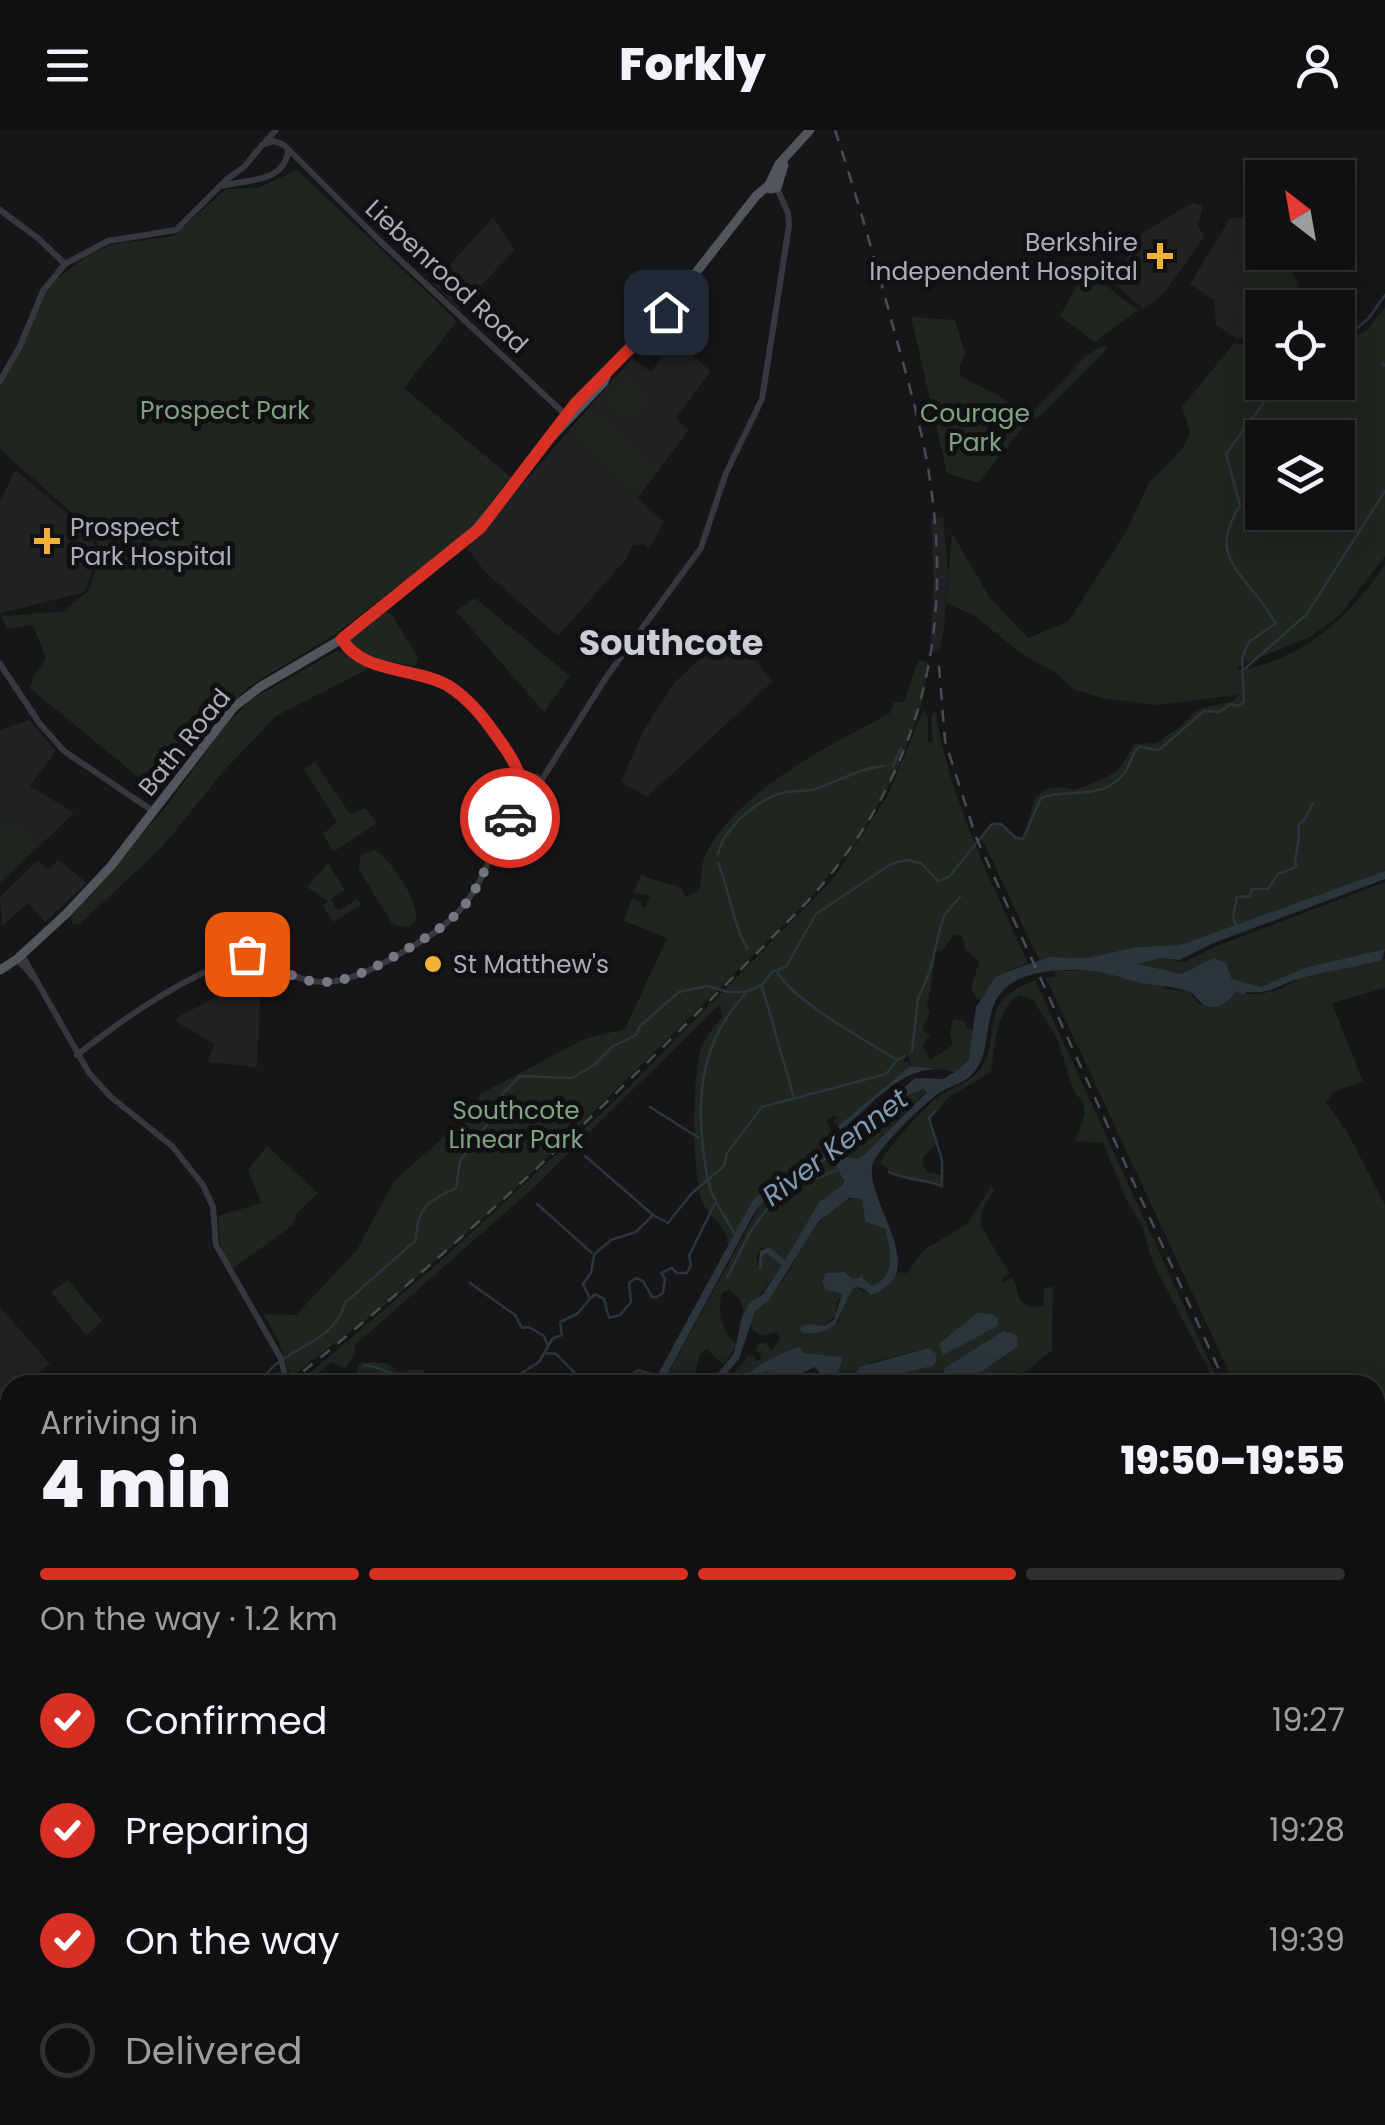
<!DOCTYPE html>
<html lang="en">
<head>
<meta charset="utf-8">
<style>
	body { margin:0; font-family:Poppins,sans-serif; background:#19191b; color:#f1f3f6; height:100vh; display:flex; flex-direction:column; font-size:38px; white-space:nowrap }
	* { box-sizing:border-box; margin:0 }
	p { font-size:32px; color:#9c9d9f }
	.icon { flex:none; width:55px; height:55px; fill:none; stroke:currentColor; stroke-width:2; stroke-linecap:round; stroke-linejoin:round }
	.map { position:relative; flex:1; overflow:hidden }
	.sheet { position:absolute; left:0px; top:1245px; width:1385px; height:750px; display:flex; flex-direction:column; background:#101012; border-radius:30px 30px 0 0; box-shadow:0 5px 25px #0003,0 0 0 2px #303032 }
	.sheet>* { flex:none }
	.needle { width:65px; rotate:329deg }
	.buttons { position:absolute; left:1245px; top:30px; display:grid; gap:20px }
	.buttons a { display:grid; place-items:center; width:110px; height:110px; border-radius:0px; background:#101012; box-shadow:0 5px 25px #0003,0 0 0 2px #303032; font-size:50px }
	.pin { position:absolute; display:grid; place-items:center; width:85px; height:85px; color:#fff; margin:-42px; border-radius:20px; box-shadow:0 5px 15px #0006 }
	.courier { position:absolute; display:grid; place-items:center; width:100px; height:100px; margin:-50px; border:8px solid #d93025; border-radius:50%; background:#fff; color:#222; box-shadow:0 2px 12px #0007 }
	.summary em { font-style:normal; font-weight:800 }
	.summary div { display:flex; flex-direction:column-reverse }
	.summary { display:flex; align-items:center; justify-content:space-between; height:170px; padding:0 40px }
	h1 { font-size:65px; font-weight:800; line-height:75px }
	.bar { display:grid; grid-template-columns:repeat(4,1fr); gap:15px 10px; align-content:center; height:120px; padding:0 40px }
	.bar i { height:12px; border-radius:8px; background:#303032 }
	.bar .active { background:#d93025 }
	.bar p { grid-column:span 4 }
	ol { padding:0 40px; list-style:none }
	li { display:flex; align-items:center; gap:30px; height:110px }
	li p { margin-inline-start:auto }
	li .icon { padding:10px; border-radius:50%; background:#d93025; color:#fff; stroke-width:4 }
	li:last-child { color:#9c9d9f }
	li i { width:55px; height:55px; border:5px solid #303032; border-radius:50% }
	header { display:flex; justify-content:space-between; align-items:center; height:130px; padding:0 40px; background:#101012; font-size:45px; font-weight:800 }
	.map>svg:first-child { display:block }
	.built { fill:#222225 }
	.green { fill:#1e261f; fill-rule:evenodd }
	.water { fill:#2c353c }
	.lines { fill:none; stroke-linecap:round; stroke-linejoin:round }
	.stream { stroke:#2c353c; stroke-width:2.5 }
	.tertiary { stroke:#37383d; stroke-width:6 }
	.primary { stroke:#53555c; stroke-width:9 }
	.motorway { stroke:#63666e; stroke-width:11 }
	.rail { stroke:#4a4c52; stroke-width:2.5; stroke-dasharray:12 10; stroke-linecap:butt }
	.tertiary-bridge { stroke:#37383d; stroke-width:6 }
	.done { stroke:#757880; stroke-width:10; stroke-dasharray:0 18 }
	.route { stroke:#d93025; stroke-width:12 }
	.poi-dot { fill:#f2b134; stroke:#111113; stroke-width:4 }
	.labels { text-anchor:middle; stroke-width:10; stroke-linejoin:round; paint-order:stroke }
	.poi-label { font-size:25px; fill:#a8adb8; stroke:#111113; text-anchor:start }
	.street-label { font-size:25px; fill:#a8adb8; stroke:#111113 }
	.park-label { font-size:25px; fill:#7fa381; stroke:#111113 }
	.water-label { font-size:28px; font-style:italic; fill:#7f9bb3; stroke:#111113 }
	.district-label { font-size:35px; font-weight:bold; fill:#c9ccd4; stroke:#111113 }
</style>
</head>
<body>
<header><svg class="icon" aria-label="menu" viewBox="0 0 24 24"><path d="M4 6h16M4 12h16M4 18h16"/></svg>Forkly<svg class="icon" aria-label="person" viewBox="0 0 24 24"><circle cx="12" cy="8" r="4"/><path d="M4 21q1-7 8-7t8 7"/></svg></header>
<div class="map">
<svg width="1385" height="1995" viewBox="0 0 1385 1995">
	<rect width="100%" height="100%" fill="#161618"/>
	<!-- built -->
	<g class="built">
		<path d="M1192,73L1203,76L1198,94L1204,107L1164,163L1144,179L1112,151L1127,127L1131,125L1142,103Z"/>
		<path d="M1262,87V122L1281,123L1299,155L1287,177L1262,178V207L1237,209L1216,195L1214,170L1190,154L1230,88Z"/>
		<path d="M493,88L515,120L458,179L433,153Z"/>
		<path d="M659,199L711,241L676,288L689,300L638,368L664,392L649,419L643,414L632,416L626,429L558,506L485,442L467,418L632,228L651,242L662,226L647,212Z"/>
		<path d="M15,340L89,402L98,421L85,462L2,483L0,487V372Z"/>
		<path d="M943,387L948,440L944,499L939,521L934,522L930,521L934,448L931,389Z"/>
		<path d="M717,513L725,517L740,513L773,551L647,667L621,652L643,601L675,552Z"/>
		<path d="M29,590L56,621L30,656L74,683L0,753V600Z"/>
		<path d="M38,730L48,739L58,730L87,753L45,792L28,773L2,796L0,767Z"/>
		<path d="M222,864L260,868L257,937L208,932L214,914L175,891L178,887Z"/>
		<path d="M0,1177L50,1234L20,1255H10V1262L0,1269Z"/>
	</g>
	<!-- green -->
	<g class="green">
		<path d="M297,40L457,191L404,258L511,347L473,396L458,410L334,505L250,556L222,583L175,640L143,651L30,558L34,545L46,529L33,495L7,499L1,486L62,482L88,461L102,422L92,401L0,319V257L45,163L58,148L88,125L114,114L173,106L226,59L258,58Z"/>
		<path d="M1262,100V122L1281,123L1299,155L1287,177L1262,178V207L1237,209L1230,204V198L1243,199V192L1252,191L1249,106L1251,102Z"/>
		<path d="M1103,142L1110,145L1104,154L1138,180L1095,212L1060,186L1081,148Z"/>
		<path d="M1385,177V426L1340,485L1310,507L1239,536L1238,540C1300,532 1351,486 1385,435V741L1180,815L1136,817L1087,828L1052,827L1039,830L984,713L980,712L992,694H1001L1016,708L1023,709L1035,668L1046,659L1061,657L1075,660L1105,648L1118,640L1135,614L1156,613L1181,596L1198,579L1234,571L1237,565L1156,575L1102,568L1073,559L1056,543L1020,523L975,486L946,473L952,403L990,468L1028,508L1068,492L1127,400L1149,353L1182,319L1189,307L1190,301L1182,277L1234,213L1262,216V252H1338V218L1369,198ZM1262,308H1338V382H1262Z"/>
		<path d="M911,187L955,190L965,223L959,238L961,247L998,265L1027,288L1085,227L1103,215L1108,218L1043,283L1024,296L978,353L947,343Z"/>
		<circle cx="626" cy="268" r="19"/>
		<path d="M593,280L656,336L634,363L616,348L627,335L617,344L572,303Z"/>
		<path d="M475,468L570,546L544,582L456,481Z"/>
		<path d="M386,482L391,484L418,527L416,536L377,530L354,519L351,511L356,502Z"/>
		<path d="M337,521L350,524L367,535L366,540L276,586L222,643L163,716L80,794H73L70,786L164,679L225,596L252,569Z"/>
		<path d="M918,530L929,533L921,577L894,647L857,711L807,772L511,1063L393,1169L291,1247L277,1208L263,1184L296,1185L357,1120L394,1051L446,1005L471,989L480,964L584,909L625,899L667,808L624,791L632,768L642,772L641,776L645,778L650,765L634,763L642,743L645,747L680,757L686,767L699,760C703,748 700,734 706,723C740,660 827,616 889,584L894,572H904Z"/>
		<path d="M924,578L928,589V612H933L931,587L935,581C950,670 991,751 1028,833L996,846L981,869L976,868L971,859L979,831L966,820L962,806L954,805L943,819L936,823L927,877L930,882L922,900L930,905L923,916L930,930L953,915L950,904L953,889L964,891L967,898L975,901C973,919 971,930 957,941L911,936L909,926L905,925L903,932H909L910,936L838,996L833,991L837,988L835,985L826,991L837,1012L758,1064L728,1116C728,1092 705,1088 700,1065C692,1032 692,950 701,918C705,906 715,896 723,886L719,875L532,1059L354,1216L355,1225L345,1239L331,1232L305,1255H296L436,1135L623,963L833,749L888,665Z"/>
		<path d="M315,632L350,684L365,678L377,693L333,722L323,704L337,692L304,639Z"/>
		<path d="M14,688L39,716L0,750V701Z"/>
		<path d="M374,720C392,730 418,770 416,790L408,797L397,796L391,792L358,738L361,725Z"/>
		<path d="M328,733L345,760L331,769L338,781L357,769L362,774L333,792L323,776L328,771L307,757Z"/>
		<path d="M1385,752V819L1304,838L1261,857L1232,849L1228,837H1194L1181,844L1139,836L1140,832L1160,828L1185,832L1217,816Z"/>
		<path d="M1385,829V858L1332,873L1363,951L1334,962L1326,972L1349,1005L1385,1075V1324L1375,1333V1255H1235L1046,848L1055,847V841H1097L1160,854L1167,859L1188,861L1199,874L1215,878L1237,861L1241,864H1261L1280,859L1298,849Z"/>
		<path d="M1035,850L1220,1255H1213L1214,1250L1153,1133L1142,1096L1127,1071L1103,1013L1075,1011L1085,984L1083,972L1074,962L1057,908L1033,870L1019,865C996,880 995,916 991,942L949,967L931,989L937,1013L923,1028V1036L929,1043L941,1045V1055C917,1047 901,1052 880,1033C886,1019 929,972 942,964C956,956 971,952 981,938C1004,903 974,873 1035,850Z"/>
		<path d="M920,959L927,960L866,1023L856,1029L840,1025L836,1037L843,1051L842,1055L819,1072L785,1130L769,1117L761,1118L757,1125L758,1140L762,1139V1128L766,1123L782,1134C771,1154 756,1167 744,1184L740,1170L730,1160L722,1163C717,1183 721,1201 737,1215L723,1235L707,1219L700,1224L694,1247L674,1255H662L761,1074L777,1060L829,1029L877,987Z"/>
		<path d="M267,1016L318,1063L297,1083L293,1095L232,1139L220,1114L218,1086L261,1073L248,1040Z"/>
		<path d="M991,1056L994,1060L983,1078L980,1095L1010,1144L1002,1148L1003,1152L1013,1147L1020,1170L1030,1177L1043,1176L1044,1159L1053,1156L1052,1220C1018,1250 1007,1255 963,1255L1010,1222L987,1210L978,1219L945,1238L939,1255L918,1252L909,1255H834L842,1227L801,1223L800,1216L744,1246L741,1253L744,1255H724L748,1226H755L756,1231L760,1230L761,1223L756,1221L759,1213H765L772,1221L780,1208L776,1203L762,1206C753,1201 749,1198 752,1187C756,1175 770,1166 778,1157C798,1132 824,1061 862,1069L865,1090L882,1095C892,1117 898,1144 872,1156L859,1148L852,1149L844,1142L826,1143L822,1152L825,1160L842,1164L837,1173L836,1185L824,1196L809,1194L803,1203L839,1192L843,1174L855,1157L871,1165L887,1157L896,1142L907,1143L924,1120L968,1093ZM929,1218L936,1232L931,1236L875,1253L869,1233Z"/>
		<path d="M68,1150L102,1191L86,1205L51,1162Z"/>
		<path d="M362,1232L386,1233L398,1242L423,1239L431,1255H393L378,1247L363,1248L357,1243L358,1234Z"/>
	</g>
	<!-- water -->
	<g class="water">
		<path d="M1385,741V749L1211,814L1179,830L1160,828L1138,834L1181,844L1214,828L1226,833L1232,849L1261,857L1304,838L1385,819L1382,830C1356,837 1328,841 1302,848C1281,853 1270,865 1247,862L1243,865L1237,861C1230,868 1223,878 1213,877C1199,877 1198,866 1188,861C1183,859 1159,855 1153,855C1133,853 1113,843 1093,841C1065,839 1020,838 1000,864C981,890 994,926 969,947C961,954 951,956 942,961C929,969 875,1019 872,1037C868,1077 933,1143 871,1165L862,1158L855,1157C834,1184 845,1205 803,1203L799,1198L809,1194L824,1196L834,1190L842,1164L825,1160L822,1152L826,1143L844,1142L853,1149L859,1148L863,1143L862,1148L872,1156C898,1144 890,1121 885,1099L865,1091L862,1069L849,1068L819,1091L769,1170L755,1181L739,1229L717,1255H709L734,1223L742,1187L750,1173L763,1164L782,1135L766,1123L762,1128V1139L758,1140L760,1121L769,1117L785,1130L819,1072L842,1055L844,1051L836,1037L839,1025L856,1029L866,1023L927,962L924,959C886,970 861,1006 829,1028C802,1047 772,1056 753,1085L663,1252L661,1255H652L754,1068L833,1014L836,1011L831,1004L834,1002L840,1009L863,994L915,948L943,949L955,942C908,927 874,973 841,1001L838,996L910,936L957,941L969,929L976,877L996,846L1049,827L1087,828L1136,817L1180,815Z"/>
		<path d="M977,1183L991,1184L998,1188V1196L943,1225L939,1214Z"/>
		<path d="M1003,1201L1017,1205L1018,1216L963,1255H939L945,1238Z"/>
		<path d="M800,1216L802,1223L843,1227L834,1255H815L820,1244L815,1237L791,1248L767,1242L764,1244L766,1255L741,1253C750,1236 781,1224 800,1216Z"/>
		<path d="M929,1218L936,1224V1232L932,1236L863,1254L856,1245L859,1237Z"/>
		<path d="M1375,1631L1385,1648V1773L1375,1741Z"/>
		<path d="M1375,1776L1385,1805V1910L1375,1914Z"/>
		<path d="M1050,1985H1176L1182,1992L1180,1995H1041Z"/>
	</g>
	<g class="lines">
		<!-- stream -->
		<g class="stream">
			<path d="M1338,214L1369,188L1385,165"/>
			<path d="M1382,234L1385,235"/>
			<path d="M1242,541L1306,485L1385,361"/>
			<path d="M893,636L901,618"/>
			<path d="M718,724C725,696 758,669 785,662C796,660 806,662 816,659C839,651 860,638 884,636"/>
			<path d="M718,733C730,761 732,794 748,819"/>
			<path d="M1237,796L1233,788L1237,767L1250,766L1252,759H1268L1278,744L1296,737C1293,720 1302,716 1298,696L1305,689L1313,673"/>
			<path d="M777,842C796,873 864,909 897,930L905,926"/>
			<path d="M762,856L794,968"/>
			<path d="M912,922L918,869L930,841L940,798L945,784L960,767"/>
			<path d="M650,977L699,1008"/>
			<path d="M585,1026L652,1084"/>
			<path d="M889,1042C907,1050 923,1049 942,1056V1030L929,988L935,981"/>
			<path d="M716,1072L734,1103"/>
			<path d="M537,1074L592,1123"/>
			<path d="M727,1148C761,1080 764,1068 837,1040"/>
			<path d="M470,1153L515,1185L522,1198L529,1197L544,1206L547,1214"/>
			<path d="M591,1168L595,1164L604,1169L609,1188L620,1185L631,1172L629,1153L636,1148L643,1151L652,1167H657L663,1163L665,1149L661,1143L672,1138L677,1143H687L691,1135L689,1126L716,1071C706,1054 706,1037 703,1018C696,960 704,908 745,864"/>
			<path d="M545,1223L556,1224L574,1242L575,1247L569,1253L572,1255"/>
			<path d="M364,1235C379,1236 387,1243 400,1247C411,1250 417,1248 427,1255"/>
			<path d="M258,1255C263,1249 268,1241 274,1236C299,1215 336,1208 345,1173L416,1110C417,1077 428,1071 456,1058L460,1031L498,980L503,963L520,946L572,948L593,936L612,917L636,905L640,896L679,862L707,856L728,862H746L762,855L772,842L786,837L816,784L891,734L906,730L921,733L938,751L949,747L992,694H1001L1016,708L1023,709L1041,668C1070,657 1098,672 1123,645C1131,636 1130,625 1139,617L1159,620L1204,581L1219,582L1231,574L1238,576L1244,572L1242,528L1249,512L1276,493C1268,482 1261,470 1252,460C1225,427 1217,415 1240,375L1226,324L1279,252"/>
			<path d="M503,1255L539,1232L553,1208L562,1205L560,1192L577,1184L590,1169L583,1154L591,1143L594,1125L599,1120L611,1110L636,1102L653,1085L668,1093L691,1064L724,1036L727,1023L762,977L886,944L897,930"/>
			<path d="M618,1255L638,1240L657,1246"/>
			<path d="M1375,1342L1385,1334"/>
			<path d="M0,1487L10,1490"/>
		</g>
		<!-- tertiary -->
		<g class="tertiary">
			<path d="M266,11L276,0"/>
			<path d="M222,56C245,49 284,54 288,21"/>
			<path d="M0,80L39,109L64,133"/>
			<path d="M0,251L20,216L43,161L65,134L108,111L176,100L226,50L244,37L262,15L274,11L284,15L380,111L570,289"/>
			<path d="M342,509C359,538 389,534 417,543C462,557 509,606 523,651"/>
			<path d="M0,534L40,594L64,621L153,681"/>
			<path d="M541,651L607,546L701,418L726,343L762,269L789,96L788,83L777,58"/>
			<path d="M247,824L248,814L259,810L265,816L263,826"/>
			<path d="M22,825L89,943L111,967L172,1016L203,1055L213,1077L216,1115L280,1227"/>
			<path d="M17,829L34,848"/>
			<path d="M77,925C129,884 184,847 247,824L254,829L263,826C313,870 353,851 403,822C425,809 448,796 464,775C482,753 490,726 503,700C511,683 521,670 523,652L529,646L537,647L542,653L540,663L529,666L515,680"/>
			<path d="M1375,1542L1385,1541"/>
			<path d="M867,1985L871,1995"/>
			<path d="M308,1995L309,1985"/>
			<path d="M663,1995L691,1985"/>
			<path d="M985,1995L1004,1985"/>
		</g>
		<!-- primary -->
		<g class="primary">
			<path d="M770,59L777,58L784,35"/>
			<path d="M605,245L665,182L756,66L769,55L779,34L810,0"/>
			<path d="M0,840L17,829L66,784L111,736L234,577L260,557L342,509L467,410L548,311L604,252L607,244"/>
		</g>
		<!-- motorway -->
		<g class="motorway">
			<path d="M1375,1946L1385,1941"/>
			<path d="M1375,1960L1385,1955"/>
			<path d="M1279,1995L1298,1985"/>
			<path d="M1308,1995L1326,1985"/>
		</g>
		<!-- rail -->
		<g class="rail">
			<path d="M939,536L945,611L976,707L1226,1255"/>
			<path d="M286,1255C472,1108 641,942 807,772C919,649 955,507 929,344C922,299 909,255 897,211C878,140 858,70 835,0"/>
			<path d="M0,1461L10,1455"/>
			<path d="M1375,1583L1385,1605"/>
		</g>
		<!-- tertiary-bridge -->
		<path class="tertiary-bridge" d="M280,1227L288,1255"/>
	</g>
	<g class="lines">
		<!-- done -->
		<path class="done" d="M247,824L254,830L263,826C313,870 352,851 402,822C424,809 447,796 464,776C485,750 492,716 510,688"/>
		<!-- route -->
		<path class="route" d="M510,688C528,660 523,645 505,618C489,595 472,570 447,555C414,537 362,544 342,509L480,398L575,274L666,182"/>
	</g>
	<!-- markers -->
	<g class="poi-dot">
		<path d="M1155 111h10v10h10v10h-10v10h-10v-10h-10v-10h10z"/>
		<path d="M42 396h10v10h10v10h-10v10h-10v-10h-10v-10h10z"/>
		<circle cx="433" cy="834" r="10"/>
	</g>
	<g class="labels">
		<!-- poi labels -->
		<g class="poi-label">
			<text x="1138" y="121" text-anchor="end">Berkshire<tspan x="1138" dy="29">Independent Hospital</tspan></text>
			<text x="70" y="406">Prospect<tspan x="70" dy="29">Park Hospital</tspan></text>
			<text x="453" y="843">St Matthew's</text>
		</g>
		<!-- street labels -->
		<g class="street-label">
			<text transform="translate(447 146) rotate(43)" y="9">Liebenrood Road</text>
			<text transform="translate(184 612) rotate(-51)" y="9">Bath Road</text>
		</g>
		<!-- park labels -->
		<g class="park-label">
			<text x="225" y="289">Prospect Park</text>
			<text x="975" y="292">Courage<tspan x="975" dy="29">Park</tspan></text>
			<text x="516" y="989">Southcote<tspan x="516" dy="29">Linear Park</tspan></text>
		</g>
		<!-- water labels -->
		<g class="water-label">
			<text transform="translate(835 1017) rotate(-37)" y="10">River Kennet</text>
		</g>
		<!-- district labels -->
		<g class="district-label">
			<text x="671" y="525">Southcote</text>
		</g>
	</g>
</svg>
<div class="buttons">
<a><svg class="needle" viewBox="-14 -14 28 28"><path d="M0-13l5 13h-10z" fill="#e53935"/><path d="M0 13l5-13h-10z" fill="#9c9d9f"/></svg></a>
<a><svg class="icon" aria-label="locate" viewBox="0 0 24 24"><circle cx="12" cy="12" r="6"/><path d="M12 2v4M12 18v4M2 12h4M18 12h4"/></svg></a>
<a><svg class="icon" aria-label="layers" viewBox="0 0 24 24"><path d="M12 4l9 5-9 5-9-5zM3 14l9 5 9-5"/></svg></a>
</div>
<div class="pin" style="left:247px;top:824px;background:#ea580c"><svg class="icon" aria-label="bag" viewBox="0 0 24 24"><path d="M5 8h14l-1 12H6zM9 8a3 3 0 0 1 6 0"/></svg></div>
<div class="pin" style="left:666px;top:182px;background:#1f2937"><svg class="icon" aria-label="home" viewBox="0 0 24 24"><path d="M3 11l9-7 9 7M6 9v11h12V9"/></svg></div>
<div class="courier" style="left:510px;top:688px"><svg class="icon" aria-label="car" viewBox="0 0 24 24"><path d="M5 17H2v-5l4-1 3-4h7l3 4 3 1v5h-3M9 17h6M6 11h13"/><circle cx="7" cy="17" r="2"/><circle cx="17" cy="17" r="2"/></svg></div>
<section class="sheet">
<div class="summary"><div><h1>4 min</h1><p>Arriving in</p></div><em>19:50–19:55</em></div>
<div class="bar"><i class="active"></i><i class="active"></i><i class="active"></i><i></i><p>On the way · 1.2 km</p></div>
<ol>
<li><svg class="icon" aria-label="check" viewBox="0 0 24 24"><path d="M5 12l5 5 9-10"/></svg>Confirmed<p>19:27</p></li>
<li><svg class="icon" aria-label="check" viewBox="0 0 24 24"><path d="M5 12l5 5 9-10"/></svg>Preparing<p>19:28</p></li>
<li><svg class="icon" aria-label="check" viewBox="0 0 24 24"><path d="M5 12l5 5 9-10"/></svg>On the way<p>19:39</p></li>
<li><i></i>Delivered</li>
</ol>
</section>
</div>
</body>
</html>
